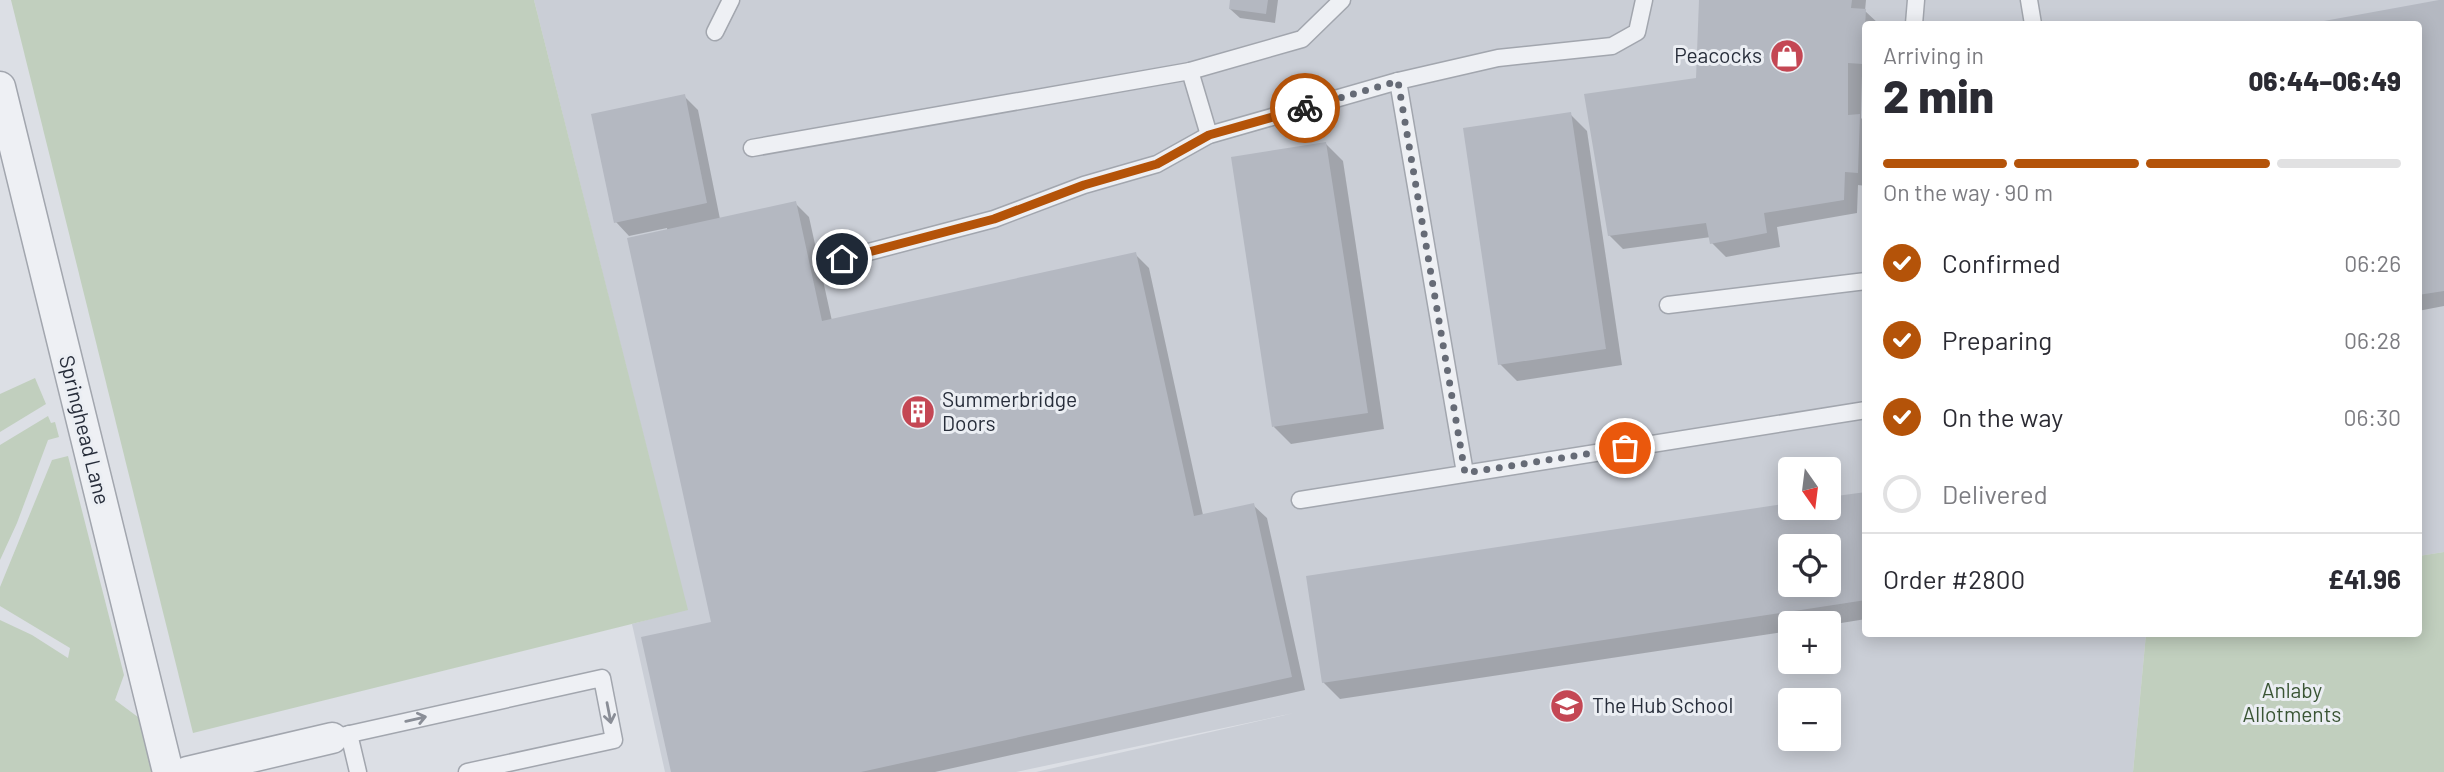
<!DOCTYPE html>
<html lang="en">
<head>
<meta charset="utf-8">
<style>
	body { margin:0; font-family:Barlow,sans-serif; background:#f2f2f3; color:#2b2b33; height:100vh; display:flex; flex-direction:column; font-size:26px; white-space:nowrap }
	* { box-sizing:border-box; margin:0 }
	p { font-size:23px; color:#7c7c81 }
	.icon { flex:none; width:38px; height:38px; fill:none; stroke:currentColor; stroke-width:2; stroke-linecap:round; stroke-linejoin:round }
	.map { position:relative; flex:1; overflow:hidden }
	.side { position:absolute; left:1862px; top:21px; width:560px; height:616px; display:flex; flex-direction:column; background:#fff; border-radius:7px; box-shadow:0 4px 18px #0003 }
	.side>* { flex:none }
	.needle { width:46px; rotate:166deg }
	.fabs { position:absolute; left:1778px; top:457px; display:grid; gap:14px }
	.fabs a { display:grid; place-items:center; width:63px; height:63px; border-radius:7px; background:#fff; box-shadow:0 4px 18px #0003; font-size:35px }
	.pin { position:absolute; display:grid; place-items:center; width:60px; height:60px; color:#fff; margin:-30px; border:4px solid #fff; border-radius:50%; box-shadow:0 2px 7px #0007 }
	.courier { position:absolute; display:grid; place-items:center; width:70px; height:70px; margin:-35px; border:5px solid #b45309; border-radius:50%; background:#fff; color:#222; box-shadow:0 2px 9px #0007 }
	.headline em { font-style:normal; font-weight:800 }
	.headline div { display:flex; flex-direction:column-reverse }
	.headline { display:flex; align-items:center; justify-content:space-between; height:119px; padding:0 21px }
	h1 { font-size:46px; font-weight:800; line-height:52px }
	.bar { display:grid; grid-template-columns:repeat(4,1fr); gap:10px 7px; align-content:center; height:84px; padding:0 21px }
	.bar i { height:9px; border-radius:5px; background:#e1e1e2 }
	.bar .on { background:#b45309 }
	.bar p { grid-column:span 4 }
	.line { display:flex; align-items:center; gap:18px; padding:0 21px; border-top:2px solid #e1e1e2 }
	.line div { flex:1 }
	ol { padding:0 21px; list-style:none }
	li { display:flex; align-items:center; gap:21px; height:77px }
	li p { margin-inline-start:auto }
	li .icon { padding:7px; border-radius:50%; background:#b45309; color:#fff; stroke-width:4 }
	li:last-child { color:#7c7c81 }
	li i { width:38px; height:38px; border:4px solid #e1e1e2; border-radius:50% }
	.map>svg:first-child { display:block }
	.built { fill:#caced6; fill-rule:evenodd }
	.green { fill:#c1cfbe }
	.shadow { fill:#0003; fill-rule:evenodd }
	.building { fill:#b4b8c1; fill-rule:evenodd }
	.lines { fill:none; stroke-linecap:round; stroke-linejoin:round }
	.service-casing { stroke:#a2a6ae; stroke-width:19 }
	.minor-casing { stroke:#a2a6ae; stroke-width:33 }
	.service { stroke:#eef0f4; stroke-width:16 }
	.minor { stroke:#eef0f4; stroke-width:30 }
	.oneway { stroke:#8a8e97 }
	.done { stroke:#666b76; stroke-width:7; stroke-dasharray:0 12.6 }
	.route { stroke:#b45309; stroke-width:9 }
	.labels { text-anchor:middle; stroke-width:6; stroke-linejoin:round; paint-order:stroke }
	.poi-label { font-size:21px; fill:#272d3a; stroke:#ebeef3; text-anchor:start }
	.street-label { font-size:21px; fill:#272d3a; stroke:#ebeef3 }
	.park-label { font-size:21px; fill:#3a5535; stroke:#ebeef3 }
</style>
</head>
<body>
<div class="map">
<svg width="2444" height="772" viewBox="0 0 2444 772">
	<rect width="100%" height="100%" fill="#dcdfe5"/>
	<!-- built -->
	<path class="built" d="M534,0H2444V552L2419,556L2418,24H1866V634H2146L2133,772H1036L1294,713L1016,772H665L632,624L687,609ZM1790,469H1829V508H1790ZM1790,546H1829V584H1790ZM1790,623H1829V662H1790ZM1790,700H1829V738H1790Z"/>
	<!-- green -->
	<g class="green">
		<path d="M11,0H534L688,610L193,733Z"/>
		<path d="M35,378L46,404L0,432V394Z"/>
		<path d="M48,416L51,423L55,422L59,437L48,440L17,523L0,560V445Z"/>
		<path d="M68,456L124,675L115,700L146,723L158,772H0V620L32,635L68,658L70,648L0,606V587L52,460Z"/>
		<path d="M2444,552V772H2133L2146,634H2418L2419,556Z"/>
	</g>
	<!-- shadow -->
	<g class="shadow">
		<path d="M1232,0H1278L1275,23L1240,18L1230,9Z"/>
		<path d="M1701,0H1866L1865,11L1879,24H1866V77L1862,76L1861,118L1866,123V186L1858,185L1857,213L1777,227L1780,247L1726,257L1712,243L1711,237L1623,249L1609,235L1698,79Z"/>
		<path d="M2444,1V306L2418,311V24H2316Z"/>
		<path d="M684,96L698,110L720,219L795,203L809,217L832,321L1135,254L1149,268L1203,515L1253,505L1267,518L1305,690L935,772H672L713,623L667,228L629,236L616,222Z"/>
		<path d="M1570,114L1587,131L1622,365L1517,381L1500,364Z"/>
		<path d="M1326,144L1343,161L1384,429L1291,444L1274,427Z"/>
		<path d="M1866,493V619L1829,625V623H1790V631L1340,699L1323,682L1308,578L1790,505V508H1829V499ZM1790,546H1829V584H1790Z"/>
	</g>
	<!-- building -->
	<g class="building">
		<path d="M1230,0H1268L1266,14L1229,9Z"/>
		<path d="M1699,0H1852L1851,8L1866,9L1863,64L1848,63V115L1860,114L1858,173L1845,172L1844,200L1764,213L1767,233L1710,244L1706,223L1608,236L1584,94L1696,78Z"/>
		<path d="M2439,0H2444V291L2418,295V24L2313,23Z"/>
		<path d="M685,94L707,203L614,223L591,114Z"/>
		<path d="M1571,112L1606,349L1498,365L1463,128Z"/>
		<path d="M1326,142L1368,413L1272,427L1231,157Z"/>
		<path d="M796,201L822,321L1136,252L1194,516L1254,503L1292,677L861,772H671L641,637L711,622L627,238Z"/>
		<path d="M1866,492V600L1322,683L1306,576L1790,503V508H1829V497ZM1790,546H1829V584H1790Z"/>
	</g>
	<g class="lines">
		<!-- service casing -->
		<g class="service-casing">
			<g id="service">
				<path d="M2029,0L2033,24"/>
				<path d="M1914,24L1916,0"/>
				<path d="M715,32L731,0"/>
				<path d="M1190,71L1209,135"/>
				<path d="M1398,81L1465,473"/>
				<path d="M752,148L1190,71L1302,39L1342,0"/>
				<path d="M842,259L994,219L1084,185L1157,164L1209,135L1398,81L1498,58L1612,46L1637,32L1644,0"/>
				<path d="M1668,305L1866,281"/>
				<path d="M1300,500L1866,410"/>
				<path d="M349,734L358,772"/>
				<path d="M332,738L602,678L614,740L467,772"/>
			</g>
		</g>
		<!-- minor casing -->
		<g class="minor-casing">
			<g id="minor">
				<path d="M0,87L168,772"/>
				<path d="M187,772L332,738"/>
			</g>
		</g>
		<!-- service -->
		<use href="#service" class="service"/>
		<!-- minor -->
		<use href="#minor" class="minor"/>
	</g>
	<!-- one-way arrows -->
	<defs><path id="oneway-shaft" d="M-6 0H5M1.5-3L5.5 0L1.5 3" fill="none" stroke-width="1.6" stroke-linecap="round" stroke-linejoin="round" transform="scale(1.75)"/></defs>
	<g class="oneway">
		<use href="#oneway-shaft" transform="translate(609 713) rotate(79)"/>
		<use href="#oneway-shaft" transform="translate(416 719) rotate(-13)"/>
	</g>
	<g class="lines">
		<!-- done -->
		<path class="done" d="M1305,108L1398,81L1465,473L1625,448"/>
		<!-- route -->
		<path class="route" d="M842,259L994,219L1084,185L1157,164L1209,135L1305,108"/>
	</g>
	<!-- icons -->
	<defs>
		<g id="shop-disc" transform="scale(1.75)"><circle r="9.5" fill="#c44754" stroke="#ebeef3"/><path d="M-5-2.5h2.3a2.7 3.5 0 0 1 5.4 0H5L5.5 6h-11ZM-1.5-2.5h3a1.5 2.3 0 0 0-3 0Z" fill="#fff"/></g>
		<g id="building-disc" transform="scale(1.75)"><circle r="9.5" fill="#c44754" stroke="#ebeef3"/><path d="M-4-6H4V6H1V3H-1V6H-4ZM-2.5-4.3h1.7v1.8h-1.7ZM.8-4.3h1.7v1.8H.8ZM-2.5-1h1.7V.8h-1.7ZM.8-1h1.7V.8H.8Z" fill="#fff"/></g>
		<g id="school-disc" transform="scale(1.75)"><circle r="9.5" fill="#c44754" stroke="#ebeef3"/><path d="M0-5L7-2L0 1L-7-2ZM-4 1L0 2.5L4 1V4Q0 6-4 4Z" fill="#fff"/></g>
	</defs>
	<g fill-rule="evenodd">
		<use href="#shop-disc" x="1787" y="56"/>
		<use href="#building-disc" x="918" y="412"/>
		<use href="#school-disc" x="1567" y="706"/>
	</g>
	<g class="labels">
		<!-- poi labels -->
		<g class="poi-label">
			<text x="1762" y="63" text-anchor="end">Peacocks</text>
			<text x="942" y="407">Summerbridge<tspan x="942" dy="24">Doors</tspan></text>
			<text x="1592" y="713">The Hub School</text>
		</g>
		<!-- street labels -->
		<g class="street-label">
			<text transform="translate(84 430) rotate(76)" y="7">Springhead Lane</text>
		</g>
		<!-- park labels -->
		<g class="park-label">
			<text x="2292" y="698">Anlaby<tspan x="2292" dy="24">Allotments</tspan></text>
		</g>
	</g>
</svg>
<div class="fabs">
<a><svg class="needle" viewBox="-14 -14 28 28"><path d="M0-13l5 13h-10z" fill="#e53935"/><path d="M0 13l5-13h-10z" fill="#7c7c81"/></svg></a>
<a><svg class="icon" aria-label="locate" viewBox="0 0 24 24"><circle cx="12" cy="12" r="6"/><path d="M12 2v4M12 18v4M2 12h4M18 12h4"/></svg></a>
<a>+</a>
<a>−</a>
</div>
<div class="pin" style="left:1625px;top:448px;background:#ea580c"><svg class="icon" aria-label="bag" viewBox="0 0 24 24"><path d="M5 8h14l-1 12H6zM9 8a3 3 0 0 1 6 0"/></svg></div>
<div class="pin" style="left:842px;top:259px;background:#1f2937"><svg class="icon" aria-label="home" viewBox="0 0 24 24"><path d="M3 11l9-7 9 7M6 9v11h12V9"/></svg></div>
<div class="courier" style="left:1305px;top:108px"><svg class="icon" aria-label="bike" viewBox="0 0 24 24"><circle cx="6" cy="16" r="4"/><circle cx="18" cy="16" r="4"/><path d="M6 16l4-8h5l3 8M10 8l3 8H6M13 5h3"/></svg></div>
<section class="side">
<div class="headline"><div><h1>2 min</h1><p>Arriving in</p></div><em>06:44–06:49</em></div>
<div class="bar"><i class="on"></i><i class="on"></i><i class="on"></i><i></i><p>On the way · 90 m</p></div>
<ol>
<li><svg class="icon" aria-label="check" viewBox="0 0 24 24"><path d="M5 12l5 5 9-10"/></svg>Confirmed<p>06:26</p></li>
<li><svg class="icon" aria-label="check" viewBox="0 0 24 24"><path d="M5 12l5 5 9-10"/></svg>Preparing<p>06:28</p></li>
<li><svg class="icon" aria-label="check" viewBox="0 0 24 24"><path d="M5 12l5 5 9-10"/></svg>On the way<p>06:30</p></li>
<li><i></i>Delivered</li>
</ol>
<div class="line" style="height:91px"><div>Order #2800</div><b>£41.96</b></div>
</section>
</div>
</body>
</html>
